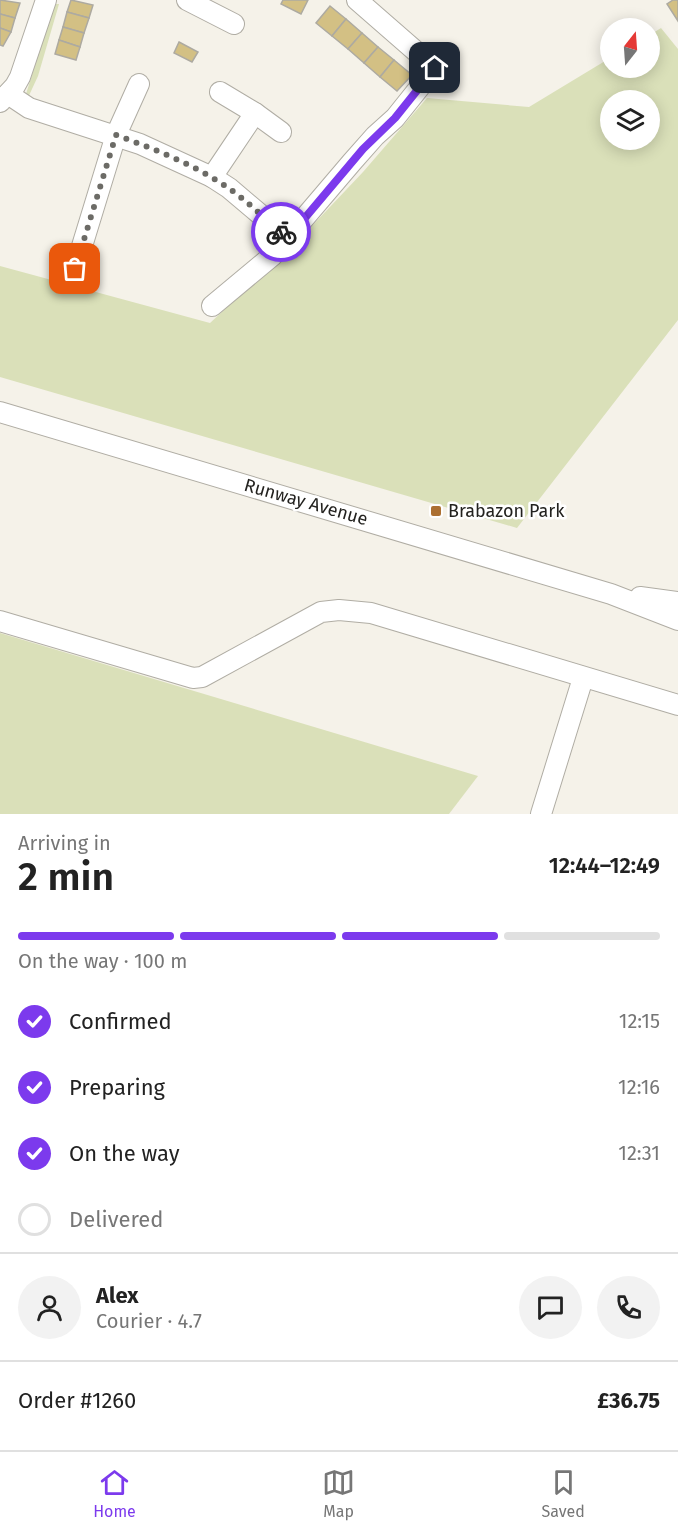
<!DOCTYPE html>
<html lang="en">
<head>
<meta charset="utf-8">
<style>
	body { margin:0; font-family:"Fira Sans",sans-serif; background:#f2f2f2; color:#222; height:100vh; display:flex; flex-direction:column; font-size:22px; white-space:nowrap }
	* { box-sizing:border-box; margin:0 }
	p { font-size:20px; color:#767676 }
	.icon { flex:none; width:33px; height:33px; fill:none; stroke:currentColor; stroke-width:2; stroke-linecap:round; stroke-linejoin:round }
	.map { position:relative; height:814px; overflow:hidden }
	.sheet { display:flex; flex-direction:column; background:#fff; flex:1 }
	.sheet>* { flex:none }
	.needle { width:39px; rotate:17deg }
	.controls { position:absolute; left:600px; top:18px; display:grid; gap:12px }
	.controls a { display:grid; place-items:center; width:60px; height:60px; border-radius:50%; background:#fff; box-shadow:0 3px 15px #0003; font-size:30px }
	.pin { position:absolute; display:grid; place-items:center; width:51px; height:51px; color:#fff; margin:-26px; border-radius:12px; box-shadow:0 3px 9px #0006 }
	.courier { position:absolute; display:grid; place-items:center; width:60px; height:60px; margin:-30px; border:4px solid #7c3aed; border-radius:50%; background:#fff; color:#222; box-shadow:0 2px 8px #0007 }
	.headline em { font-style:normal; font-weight:600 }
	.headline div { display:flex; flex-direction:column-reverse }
	.headline { display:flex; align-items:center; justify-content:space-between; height:102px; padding:0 18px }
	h1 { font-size:39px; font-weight:600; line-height:45px }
	.bar { display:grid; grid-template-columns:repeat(4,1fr); gap:9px 6px; align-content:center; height:72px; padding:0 18px }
	.bar i { height:8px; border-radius:4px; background:#e0e0e0 }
	.bar .active { background:#7c3aed }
	.bar p { grid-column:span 4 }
	.line { display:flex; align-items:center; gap:15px; padding:0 18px; border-top:2px solid #e0e0e0 }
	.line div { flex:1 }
	.round { display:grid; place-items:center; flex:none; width:63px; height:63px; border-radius:32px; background:#f2f2f2 }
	ol { padding:0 18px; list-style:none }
	li { display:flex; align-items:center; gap:18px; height:66px }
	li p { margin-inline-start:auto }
	li .icon { padding:6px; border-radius:50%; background:#7c3aed; color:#fff; stroke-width:4 }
	li:last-child { color:#767676 }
	li i { width:33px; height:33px; border:3px solid #e0e0e0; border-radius:50% }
	.dock { display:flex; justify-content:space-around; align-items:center; height:84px; border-top:2px solid #e0e0e0; background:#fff; font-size:16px; color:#767676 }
	.dock a { display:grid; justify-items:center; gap:3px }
	.dock .active { color:#7c3aed }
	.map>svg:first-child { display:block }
	.green { fill:#dae0b9; fill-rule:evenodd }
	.building { fill:#d3c084; stroke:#adaaa1; stroke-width:1.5 }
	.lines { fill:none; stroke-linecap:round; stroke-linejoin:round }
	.minor-casing { stroke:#b0ada4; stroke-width:22 }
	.minor { stroke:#fff; stroke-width:20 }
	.done { stroke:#6c6b66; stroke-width:6; stroke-dasharray:0 10.8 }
	.route { stroke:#7c3aed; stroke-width:8 }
	.poi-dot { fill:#ac7032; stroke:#fff; stroke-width:2 }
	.labels { text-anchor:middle; stroke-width:5; stroke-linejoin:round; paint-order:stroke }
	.street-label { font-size:18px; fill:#23221f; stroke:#fff }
	.poi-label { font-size:18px; fill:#23221f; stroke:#fff; text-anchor:start }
</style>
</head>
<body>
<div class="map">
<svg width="678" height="814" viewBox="0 0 678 814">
	<rect width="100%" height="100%" fill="#f5f2e9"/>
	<!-- green -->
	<g class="green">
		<path d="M54,4H59L38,76L26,102V94Z"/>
		<path d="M661,28L678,49V320L517,528L0,377V266L210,323L292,247L363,172L427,98L529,107L610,58V68H650V35ZM610,100H650V140H610Z"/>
		<path d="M0,633L478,776L449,814H0Z"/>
	</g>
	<!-- building -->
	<g class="building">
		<path d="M0,0L20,3L15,18L0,14Z"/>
		<path d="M71,0L93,5L89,18L67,12Z"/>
		<path d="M283,0H308L301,14L281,4Z"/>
		<path d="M673,0H678V21L667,4Z"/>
		<path d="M330,6L346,19L332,36L316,23Z"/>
		<path d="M67,12L89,18L84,33L63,27Z"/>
		<path d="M0,14L15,18L11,32L0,28Z"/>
		<path d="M346,19L362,33L348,49L332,36Z"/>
		<path d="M63,27L84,33L80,47L59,40Z"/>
		<path d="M0,28L11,32L3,46L0,45Z"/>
		<path d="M362,33L378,47L364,63L348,49Z"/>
		<path d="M59,40L80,47L76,60L55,54Z"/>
		<path d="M179,42L198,52L192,62L174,53Z"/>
		<path d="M378,47L394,60L380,77L364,63Z"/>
		<path d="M394,60L412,75L397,91L380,77Z"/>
	</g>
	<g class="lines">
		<!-- minor casing -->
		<g class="minor-casing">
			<g id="minor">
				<path d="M187,0L234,24"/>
				<path d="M220,92L255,113L281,132"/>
				<path d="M8,94L29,108L140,144L212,177L229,188L288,238"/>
				<path d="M0,102L15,86L20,77L46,0"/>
				<path d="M212,177L255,113"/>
				<path d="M75,269L116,135L139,84"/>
				<path d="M212,306L272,256L352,162L375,136L395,118L435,68L357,0"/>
				<path d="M0,412L611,594L678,620"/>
				<path d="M640,597L678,602"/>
				<path d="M0,621L193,678L202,677L321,612L339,610L371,613L678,705"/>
				<path d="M541,814L583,678"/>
			</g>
		</g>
		<!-- minor -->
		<use href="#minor" class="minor"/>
	</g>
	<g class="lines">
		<!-- done -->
		<path class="done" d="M75,269L116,135C154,149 193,164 227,187C246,200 263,217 281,232"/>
		<!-- route -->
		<path class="route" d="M281,232L288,238L363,149L395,118L435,68"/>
	</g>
	<!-- markers -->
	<rect class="poi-dot" x="430" y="505" width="12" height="12" rx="3"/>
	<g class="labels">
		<!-- street labels -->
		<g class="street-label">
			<text transform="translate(306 502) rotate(16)" y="6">Runway Avenue</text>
		</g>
		<!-- poi labels -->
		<g class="poi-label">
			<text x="448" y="517">Brabazon Park</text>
		</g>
	</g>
</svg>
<div class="controls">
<a><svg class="needle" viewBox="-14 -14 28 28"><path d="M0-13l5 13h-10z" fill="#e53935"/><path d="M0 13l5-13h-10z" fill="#767676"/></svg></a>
<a><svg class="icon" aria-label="layers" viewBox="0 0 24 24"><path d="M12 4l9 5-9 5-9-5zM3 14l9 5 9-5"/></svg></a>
</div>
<div class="pin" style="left:75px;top:269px;background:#ea580c"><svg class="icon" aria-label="bag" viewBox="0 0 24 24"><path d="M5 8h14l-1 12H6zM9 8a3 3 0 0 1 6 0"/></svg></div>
<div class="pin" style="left:435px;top:68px;background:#1f2937"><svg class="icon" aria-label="home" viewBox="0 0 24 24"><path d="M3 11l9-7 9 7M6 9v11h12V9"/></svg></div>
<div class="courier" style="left:281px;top:232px"><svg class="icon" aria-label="bike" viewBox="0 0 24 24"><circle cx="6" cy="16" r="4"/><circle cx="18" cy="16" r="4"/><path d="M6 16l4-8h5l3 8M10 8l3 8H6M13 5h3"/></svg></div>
</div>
<section class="sheet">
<div class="headline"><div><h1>2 min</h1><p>Arriving in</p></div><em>12:44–12:49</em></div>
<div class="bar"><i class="active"></i><i class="active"></i><i class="active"></i><i></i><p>On the way · 100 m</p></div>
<ol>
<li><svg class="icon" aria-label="check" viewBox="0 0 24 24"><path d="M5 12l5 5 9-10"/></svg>Confirmed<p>12:15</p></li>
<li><svg class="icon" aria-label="check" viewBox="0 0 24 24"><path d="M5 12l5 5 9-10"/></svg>Preparing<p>12:16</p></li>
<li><svg class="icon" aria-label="check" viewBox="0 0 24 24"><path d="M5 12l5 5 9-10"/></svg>On the way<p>12:31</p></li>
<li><i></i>Delivered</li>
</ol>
<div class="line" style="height:108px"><a class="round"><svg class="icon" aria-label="person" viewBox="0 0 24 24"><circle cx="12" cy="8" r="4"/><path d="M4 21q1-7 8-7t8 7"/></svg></a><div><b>Alex</b><p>Courier · 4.7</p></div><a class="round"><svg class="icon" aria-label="chat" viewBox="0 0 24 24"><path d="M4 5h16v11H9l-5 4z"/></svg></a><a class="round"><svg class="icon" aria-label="phone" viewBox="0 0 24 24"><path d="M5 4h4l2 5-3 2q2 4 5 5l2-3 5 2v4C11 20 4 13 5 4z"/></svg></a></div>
<div class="line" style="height:78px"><div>Order #1260</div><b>£36.75</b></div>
</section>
<nav class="dock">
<a class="active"><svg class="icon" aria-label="home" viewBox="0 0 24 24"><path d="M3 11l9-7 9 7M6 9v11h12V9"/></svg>Home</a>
<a><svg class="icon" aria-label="map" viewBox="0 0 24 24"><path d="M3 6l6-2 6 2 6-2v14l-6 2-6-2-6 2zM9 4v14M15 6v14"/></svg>Map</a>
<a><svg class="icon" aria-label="saved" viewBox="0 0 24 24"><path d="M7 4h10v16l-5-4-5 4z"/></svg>Saved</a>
</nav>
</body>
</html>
